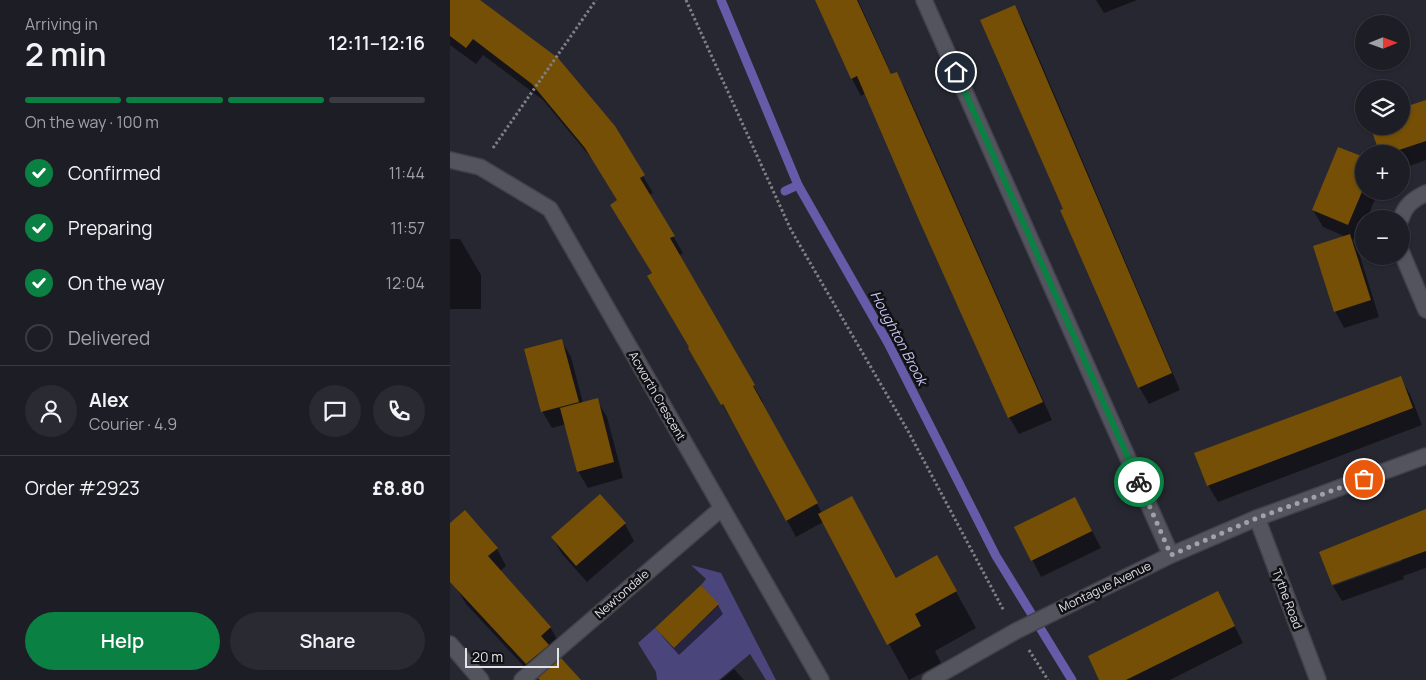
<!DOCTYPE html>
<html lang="en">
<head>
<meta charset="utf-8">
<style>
	body { margin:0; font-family:Manrope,sans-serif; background:#2a2a32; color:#f1f3f6; height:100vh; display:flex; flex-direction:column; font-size:19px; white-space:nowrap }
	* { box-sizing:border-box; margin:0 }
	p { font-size:16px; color:#a0a2a7 }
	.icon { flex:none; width:28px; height:28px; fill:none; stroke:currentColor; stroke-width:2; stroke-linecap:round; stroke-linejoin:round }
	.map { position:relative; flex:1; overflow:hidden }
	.panel { display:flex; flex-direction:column; background:#1d1d25; width:450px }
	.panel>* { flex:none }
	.needle { width:32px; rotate:89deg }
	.buttons { position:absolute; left:905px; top:15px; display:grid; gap:10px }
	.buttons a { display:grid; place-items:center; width:55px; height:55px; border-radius:50%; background:#1d1d25; box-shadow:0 1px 4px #0004,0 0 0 1px #3b3b42; font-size:25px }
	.scale { position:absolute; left:15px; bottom:12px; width:94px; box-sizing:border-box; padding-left:5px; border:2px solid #e2e2e9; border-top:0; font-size:14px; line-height:18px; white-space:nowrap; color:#e2e2e9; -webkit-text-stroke:4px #111115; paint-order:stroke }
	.pin { position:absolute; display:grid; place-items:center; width:42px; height:42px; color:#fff; margin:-21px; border:2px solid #fff; border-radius:50%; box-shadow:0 1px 5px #0007 }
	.courier { position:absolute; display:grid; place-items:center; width:50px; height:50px; margin:-25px; border:4px solid #0b8043; border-radius:50%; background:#fff; color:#222; box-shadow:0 1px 6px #0007 }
	.overview em { font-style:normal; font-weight:600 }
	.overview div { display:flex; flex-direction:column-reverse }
	.overview { display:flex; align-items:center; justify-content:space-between; height:85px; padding:0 25px }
	h1 { font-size:32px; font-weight:600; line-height:38px }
	.bar { display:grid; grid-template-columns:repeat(4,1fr); gap:8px 5px; align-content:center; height:60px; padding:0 25px }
	.bar i { height:6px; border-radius:4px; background:#3b3b42 }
	.bar .selected { background:#0b8043 }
	.bar p { grid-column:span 4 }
	.line { display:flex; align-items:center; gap:12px; padding:0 25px; border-top:1px solid #3b3b42 }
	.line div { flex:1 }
	.round { display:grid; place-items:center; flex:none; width:52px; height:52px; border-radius:26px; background:#2a2a32 }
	ol { padding:0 25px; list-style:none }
	li { display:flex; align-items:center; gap:15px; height:55px }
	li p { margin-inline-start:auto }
	li .icon { padding:5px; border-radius:50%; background:#0b8043; color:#fff; stroke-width:4 }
	li:last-child { color:#a0a2a7 }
	li i { width:28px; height:28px; border:2px solid #3b3b42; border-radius:50% }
	.button { display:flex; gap:10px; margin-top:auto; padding:10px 25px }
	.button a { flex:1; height:58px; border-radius:30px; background:#0b8043; color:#fff; font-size:20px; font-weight:600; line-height:58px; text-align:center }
	.button a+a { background:#2a2a32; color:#f1f3f6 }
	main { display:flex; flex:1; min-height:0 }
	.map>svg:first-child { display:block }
	.green { fill:#4a457b }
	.shadow { fill:#0007 }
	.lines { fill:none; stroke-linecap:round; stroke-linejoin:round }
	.stream { stroke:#645ca8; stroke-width:9 }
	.building { fill:#754f06 }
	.minor-casing { stroke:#42424b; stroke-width:18 }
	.path { stroke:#7f7f87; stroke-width:3; stroke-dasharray:2.5 2.5; stroke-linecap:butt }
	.minor { stroke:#54545f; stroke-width:15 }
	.done { stroke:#a1a1a9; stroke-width:5; stroke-dasharray:0 9 }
	.route { stroke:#0b8043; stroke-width:6 }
	.labels { text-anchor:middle; stroke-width:5; stroke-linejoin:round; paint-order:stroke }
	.street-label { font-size:12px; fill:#e2e2e9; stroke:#111115 }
	.water-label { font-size:14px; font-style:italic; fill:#c6c5ef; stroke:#111115 }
</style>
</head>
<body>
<main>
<section class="panel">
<div class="overview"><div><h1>2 min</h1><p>Arriving in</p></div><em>12:11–12:16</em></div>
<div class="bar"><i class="selected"></i><i class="selected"></i><i class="selected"></i><i></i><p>On the way · 100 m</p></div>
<ol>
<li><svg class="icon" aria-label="check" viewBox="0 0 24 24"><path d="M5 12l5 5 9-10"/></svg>Confirmed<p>11:44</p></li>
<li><svg class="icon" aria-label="check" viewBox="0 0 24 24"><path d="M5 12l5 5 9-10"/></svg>Preparing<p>11:57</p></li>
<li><svg class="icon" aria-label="check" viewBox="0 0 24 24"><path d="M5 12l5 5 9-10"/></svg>On the way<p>12:04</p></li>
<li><i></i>Delivered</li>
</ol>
<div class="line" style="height:90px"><a class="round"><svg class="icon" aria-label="person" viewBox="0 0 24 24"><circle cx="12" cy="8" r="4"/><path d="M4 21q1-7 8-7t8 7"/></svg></a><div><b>Alex</b><p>Courier · 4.9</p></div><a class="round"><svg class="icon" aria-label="chat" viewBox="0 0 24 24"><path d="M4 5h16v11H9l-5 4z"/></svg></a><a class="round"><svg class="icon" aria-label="phone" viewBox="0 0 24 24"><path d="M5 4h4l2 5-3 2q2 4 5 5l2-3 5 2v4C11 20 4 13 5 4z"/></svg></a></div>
<div class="line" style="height:65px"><div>Order #2923</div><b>£8.80</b></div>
<div class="button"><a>Help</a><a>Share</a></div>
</section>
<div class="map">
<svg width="976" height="680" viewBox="0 0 976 680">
	<rect width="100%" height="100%" fill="#272731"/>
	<!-- green -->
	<path class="green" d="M241,565L271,573L326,680H316L300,654L269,680H207L206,672L188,643L205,628L224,648L269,605L251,585L256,579Z"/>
	<!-- shadow -->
	<g class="shadow">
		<path d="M0,0H10L164,127L203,193L199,195L233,253L229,256L313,402L312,403L372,513L422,533L447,579L487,557L526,628L485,651L491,663L459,680L439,644L373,522L346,537L283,420L282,421L240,348L169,201L147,165L93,100L33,55L26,64L0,45Z"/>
		<path d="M366,0H408L442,75L446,73L456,90L602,420L569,434L559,417L416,93L411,96L402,79Z"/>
		<path d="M646,0H687L654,13Z"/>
		<path d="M564,6L574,23L730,390L699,404L689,387L614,209Z"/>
		<path d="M976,101V160L951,169V154H931L951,126Z"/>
		<path d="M914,159V191H928L917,219H914V226L907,241L902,239L909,253L929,317L894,328L885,311L896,237L873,227L863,210Z"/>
		<path d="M0,239H10L31,275V309H0Z"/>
		<path d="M111,340L121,357L133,403L147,400L157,417L173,478L138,488L128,471L116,424L102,428L92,411Z"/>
		<path d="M950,378L960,394L972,425L768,502L758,485Z"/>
		<path d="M150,496L175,524L184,541L137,582L112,554L102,537Z"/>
		<path d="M625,498L651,548L591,577L566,528Z"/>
		<path d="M976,510V568L953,576L954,579L892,601L883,586L952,561L951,558L883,583V585L870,553Z"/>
		<path d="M0,524L47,549L56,566L50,571L100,627L110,644L101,652L108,663L129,680H97L90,677L84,669L80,673L16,604L6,587L0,570Z"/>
		<path d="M251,587L268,605L273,614L229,655L212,636L207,628Z"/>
		<path d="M768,593L793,643L720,680H651Z"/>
		<path d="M284,669L294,680H271Z"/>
	</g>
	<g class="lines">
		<!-- stream -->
		<g class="stream">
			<path d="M271,0L348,185L438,343L546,556L622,680"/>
			<path d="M335,191L348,185"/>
		</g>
	</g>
	<!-- building -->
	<g class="building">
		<path d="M0,0H30L108,58L165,126L195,175L190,178L225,236L220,238L305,385L303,386L368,503L336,521L273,404L271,405L238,348L239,347L197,276L202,273L160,205L167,200L135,148L82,84L23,39L16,48L0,36Z"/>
		<path d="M365,0H407L441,74L447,72L593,402L558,418L469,220L407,76L401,79Z"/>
		<path d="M565,5L722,373L688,388L610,210L613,209L595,168L530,20Z"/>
		<path d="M976,100V141L937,154H930L920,126H951V108Z"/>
		<path d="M888,147L914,157V187L898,225L862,210Z"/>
		<path d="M900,234L921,300L884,312L863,246Z"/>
		<path d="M112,339L129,402L91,412L74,349Z"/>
		<path d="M951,376L963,408L757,486L744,453Z"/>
		<path d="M148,398L164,462L127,472L110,408Z"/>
		<path d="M150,494L176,523L126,566L101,537Z"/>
		<path d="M402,496L446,578L487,555L507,591L465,614L471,626L437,645L368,514Z"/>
		<path d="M625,497L642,531L581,561L564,527Z"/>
		<path d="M976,509V551L882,585L869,552Z"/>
		<path d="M15,510L48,548L38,556L101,627L91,636L99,645L76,664L0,582V523Z"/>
		<path d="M251,585L269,604L224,648L205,628Z"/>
		<path d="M768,591L785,626L676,680H649L638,656Z"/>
		<path d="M111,658L131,680H90L88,678Z"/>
	</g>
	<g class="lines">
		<!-- minor casing -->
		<g class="minor-casing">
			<g id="minor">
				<path d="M474,0L721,555"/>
				<path d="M0,160L30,167L100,209L371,680"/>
				<path d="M951,219C955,205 964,199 976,193"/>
				<path d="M951,251L976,310"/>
				<path d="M807,518L868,680"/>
				<path d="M0,644L31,680"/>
				<path d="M72,680L272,508"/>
				<path d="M480,680L566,631L721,555L807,518L976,456"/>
			</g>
		</g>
		<!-- path -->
		<g class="path">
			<path d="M236,0L341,230L458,431L554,611"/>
			<path d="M43,148L146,0"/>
			<path d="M579,650L598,680"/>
		</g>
		<!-- minor -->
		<use href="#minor" class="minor"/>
	</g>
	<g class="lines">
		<!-- done -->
		<path class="done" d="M689,482L721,555L807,518L914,479"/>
		<!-- route -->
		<path class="route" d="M506,72L689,482"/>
	</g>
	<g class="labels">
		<!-- street labels -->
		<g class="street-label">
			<text transform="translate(207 396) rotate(60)" y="4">Acworth Crescent</text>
			<text transform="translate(655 587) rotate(-26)" y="4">Montague Avenue</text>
			<text transform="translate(172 594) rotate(-41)" y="4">Newtondale</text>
			<text transform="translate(837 599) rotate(69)" y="4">Tythe Road</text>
		</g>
		<!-- water labels -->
		<g class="water-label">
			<text transform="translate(449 338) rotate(62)" y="5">Houghton Brook</text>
		</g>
	</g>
</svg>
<div class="buttons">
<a><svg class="needle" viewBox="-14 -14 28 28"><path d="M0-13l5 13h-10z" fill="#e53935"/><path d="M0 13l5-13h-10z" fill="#a0a2a7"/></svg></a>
<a><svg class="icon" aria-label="layers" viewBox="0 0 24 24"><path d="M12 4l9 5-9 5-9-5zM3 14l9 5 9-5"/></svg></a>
<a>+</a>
<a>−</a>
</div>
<div class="scale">20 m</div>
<div class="pin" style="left:914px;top:479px;background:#ea580c"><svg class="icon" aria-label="bag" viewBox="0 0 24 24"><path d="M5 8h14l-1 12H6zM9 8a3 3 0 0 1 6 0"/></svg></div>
<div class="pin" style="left:506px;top:72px;background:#1f2937"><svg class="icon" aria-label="home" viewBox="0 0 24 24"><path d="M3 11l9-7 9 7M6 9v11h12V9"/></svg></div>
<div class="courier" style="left:689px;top:482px"><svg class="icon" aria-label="bike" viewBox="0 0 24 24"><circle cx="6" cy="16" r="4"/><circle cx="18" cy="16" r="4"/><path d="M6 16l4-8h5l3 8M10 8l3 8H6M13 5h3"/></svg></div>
</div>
</main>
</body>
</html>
